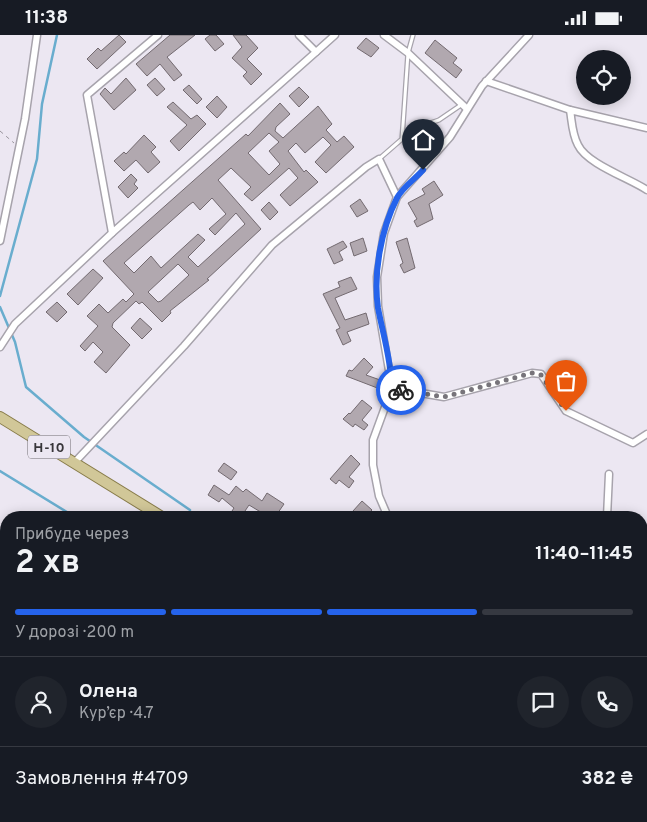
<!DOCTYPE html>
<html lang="uk">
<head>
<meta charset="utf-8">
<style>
	body { margin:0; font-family:Overpass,sans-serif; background:#20242c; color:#f1f3f6; height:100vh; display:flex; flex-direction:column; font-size:19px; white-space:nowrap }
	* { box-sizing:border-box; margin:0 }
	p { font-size:16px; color:#9ea1a6 }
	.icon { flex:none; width:28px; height:28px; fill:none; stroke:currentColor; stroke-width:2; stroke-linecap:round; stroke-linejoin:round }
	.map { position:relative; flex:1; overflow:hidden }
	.details { position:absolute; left:0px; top:476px; width:648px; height:311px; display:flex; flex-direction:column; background:#171b24; border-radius:20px 20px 0 0; box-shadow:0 2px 12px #0003 }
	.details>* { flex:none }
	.tools { position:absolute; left:576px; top:15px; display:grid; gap:10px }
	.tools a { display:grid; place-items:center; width:55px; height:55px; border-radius:50%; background:#171b24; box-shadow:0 2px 12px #0003; font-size:25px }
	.pin { position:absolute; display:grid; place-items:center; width:42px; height:42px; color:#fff; margin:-51px -21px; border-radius:50% 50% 50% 0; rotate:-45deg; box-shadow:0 0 5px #0007 }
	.pin .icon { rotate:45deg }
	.courier { position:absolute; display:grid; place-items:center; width:50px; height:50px; margin:-25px; border:4px solid #2563eb; border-radius:50%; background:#fff; color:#222; box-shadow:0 1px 6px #0007 }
	.summary em { font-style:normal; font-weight:700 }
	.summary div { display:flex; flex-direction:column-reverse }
	.summary { display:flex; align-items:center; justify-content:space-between; height:85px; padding:0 15px }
	h1 { font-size:32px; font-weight:700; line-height:38px }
	.bar { display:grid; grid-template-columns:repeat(4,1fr); gap:8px 5px; align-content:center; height:60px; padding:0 15px }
	.bar i { height:6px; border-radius:4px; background:#363941 }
	.bar .on { background:#2563eb }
	.bar p { grid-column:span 4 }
	.line { display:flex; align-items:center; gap:12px; padding:0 15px; border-top:1px solid #363941 }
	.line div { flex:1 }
	.round { display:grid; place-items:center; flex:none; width:52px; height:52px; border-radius:26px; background:#20242c }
	.status { display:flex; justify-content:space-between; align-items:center; height:35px; padding:0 25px; background:#171b24; direction:ltr }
	.status svg { height:14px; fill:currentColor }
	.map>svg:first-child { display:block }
	.green { fill:#acd5bc }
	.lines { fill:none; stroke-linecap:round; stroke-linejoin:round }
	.stream { stroke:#69adce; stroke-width:2.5 }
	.building { fill:#b1a8af; stroke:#736a70; fill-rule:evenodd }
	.service-casing { stroke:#a7a3ac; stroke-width:5.5 }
	.minor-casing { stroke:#a7a3ac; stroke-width:9 }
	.tertiary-casing { stroke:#a7a3ac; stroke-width:10 }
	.primary-casing { stroke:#887c4a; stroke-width:12 }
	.path { stroke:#9a969e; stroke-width:1; stroke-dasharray:4 4; stroke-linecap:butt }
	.service { stroke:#fff; stroke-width:3 }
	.minor { stroke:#fff; stroke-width:6 }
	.tertiary { stroke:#fff; stroke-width:8 }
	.primary { stroke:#d1c798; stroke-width:10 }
	.rail-casing { stroke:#848188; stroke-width:4.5 }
	.rail { stroke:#ece7f2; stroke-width:2.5; stroke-dasharray:8; stroke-linecap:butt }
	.done { stroke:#77747a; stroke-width:5; stroke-dasharray:0 9 }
	.route { stroke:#2563eb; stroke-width:6 }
	.labels { text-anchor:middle; stroke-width:4; stroke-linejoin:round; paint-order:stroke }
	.shield { fill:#ece7f2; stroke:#6e6b71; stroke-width:1 }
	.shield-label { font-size:14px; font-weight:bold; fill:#38363a }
</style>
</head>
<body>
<div class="status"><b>11:38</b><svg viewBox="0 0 49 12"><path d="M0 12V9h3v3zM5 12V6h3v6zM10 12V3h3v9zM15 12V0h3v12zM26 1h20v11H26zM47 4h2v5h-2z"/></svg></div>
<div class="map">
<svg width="647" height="787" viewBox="0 0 647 787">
	<rect width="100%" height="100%" fill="#ece7f2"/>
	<!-- green -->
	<path class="green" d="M0,731L6,739L7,787H0Z"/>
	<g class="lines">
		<!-- stream -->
		<g class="stream">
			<path d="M0,261L37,124L42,69L57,0"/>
			<path d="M0,272L15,307L26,352L84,402L190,475"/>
			<path d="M0,436L75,482"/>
		</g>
	</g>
	<!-- building -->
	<g class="building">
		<path d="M119,0L126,7L97,34L87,24L98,13L101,16Z"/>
		<path d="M170,0H195L167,22L182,40L174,46L160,29L147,41L136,29Z"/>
		<path d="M210,0H216L224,9L215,16L205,4Z"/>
		<path d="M233,0H246L258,13L247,24L262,39L251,50L243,41L247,37L232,23L242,12Z"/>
		<path d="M366,3L379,13L371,22L357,13Z"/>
		<path d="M435,5L457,23L453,28L462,35L456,43L425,18Z"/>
		<path d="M126,43L136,55L114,75L100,59L105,53L111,59Z"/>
		<path d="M155,43L165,54L157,61L147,50Z"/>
		<path d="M189,50L202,64L197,69L183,55Z"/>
		<path d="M299,52L309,62L299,72L289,61Z"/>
		<path d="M217,61L227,72L217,83L206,72Z"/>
		<path d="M173,67L191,84L197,80L206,89L179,116L170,106L187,90L167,72Z"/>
		<path d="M280,68L290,79L276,92L275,96L283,103L318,71L332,89L326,95L337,107L344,101L354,112L326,138L315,127L331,110L323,102L305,118L296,108L288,116L304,137L306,135L318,147L290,171L280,160L298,143L289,133L252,166L244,159L251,152L231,133L218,145L261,194L207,244L209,245L170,276L171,278L162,287L142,267L139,269L136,266L113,288L112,292L130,310L106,338L94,327L103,317L93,307L85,316L80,311L98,291L87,281L99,269L108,278L123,264L126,267L134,259L103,226L246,99L248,101ZM269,98L279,107L269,116L280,129L269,140L248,118ZM212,163L226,179L209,194L215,200L236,178L245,189L198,232L188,222L205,205L198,199L161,233L151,221L134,238L124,228L189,170L193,167L200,175ZM178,229L189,240L161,266L158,267L148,257Z"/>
		<path d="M144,100L156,112L151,117L160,127L148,138L136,125L124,136L114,126L124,117L126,119Z"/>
		<path d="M131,139L137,145L134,149L138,153L128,163L118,152Z"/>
		<path d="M434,146L443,160L429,169L433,184L417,192L414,186L417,184L408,168L425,159L422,154Z"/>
		<path d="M360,164L368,176L357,182L350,171Z"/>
		<path d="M269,167L278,177L270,185L261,175Z"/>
		<path d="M363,203L367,216L354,221L350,208Z"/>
		<path d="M407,203L415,233L404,238L400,230L403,228L396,207Z"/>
		<path d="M343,206L347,212L339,217L343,225L334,229L327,214Z"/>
		<path d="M93,234L103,243L78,270L67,259Z"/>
		<path d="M351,242L357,254L335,263L345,285L366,278L369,289L347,297L351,306L343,310L336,295L340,293L323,259L340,252L338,247Z"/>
		<path d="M57,267L67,277L57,287L46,277Z"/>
		<path d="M140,283L152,294L142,304L131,293Z"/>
		<path d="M364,323L373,332L366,340L383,346L380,354L346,341L349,335L352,336Z"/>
		<path d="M362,365L372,373L362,385L368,390L364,395L355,389L353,392L343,384L349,378L350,379Z"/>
		<path d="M351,420L360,429L349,442L354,446L349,453L339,445L336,449L330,444Z"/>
		<path d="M224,428L237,437L231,445L218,436Z"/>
		<path d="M214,450L229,460L236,451L243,457L246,454L262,466L267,458L284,469L275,482H262L264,479L249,470L241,482L232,476L234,473L222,463L219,467L208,460Z"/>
		<path d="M362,466L372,475L365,482H361L353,476Z"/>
	</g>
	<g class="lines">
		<!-- service casing -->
		<g class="service-casing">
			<g id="service">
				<path d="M403,104L419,92L439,85L461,70"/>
				<path d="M379,124L402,104L408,18L413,0"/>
			</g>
		</g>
		<!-- minor casing -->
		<g class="minor-casing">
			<g id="minor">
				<path d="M384,0L408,18L466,73"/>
				<path d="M316,17L335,0"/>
				<path d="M486,46L570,75"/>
				<path d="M647,93L570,75C572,87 572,99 578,110C587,129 629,143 647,155"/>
				<path d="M112,198L87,60L158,0"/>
				<path d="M0,206L25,84L37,0"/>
				<path d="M0,312L15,289L112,198L316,17L299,0"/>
				<path d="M392,353L444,362L532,338L541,339L566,376L633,408L647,399"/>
				<path d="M74,428L184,311L272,210L366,132L379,124L397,162"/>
				<path d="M388,482L379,461L373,430V405L392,353L378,271L377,242L384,198L397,162L450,102L482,51L529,0"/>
				<path d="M607,482L609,439"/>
				<path d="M641,571L647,570"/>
			</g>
		</g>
		<!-- tertiary casing -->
		<g class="tertiary-casing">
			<path id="tertiary" d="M133,787L134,781"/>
		</g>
		<!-- primary casing -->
		<g class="primary-casing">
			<g id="primary">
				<path d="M0,382L162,482"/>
				<path d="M641,773L647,776"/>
			</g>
		</g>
		<!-- path -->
		<path class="path" d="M0,96L14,108"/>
		<!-- service -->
		<use href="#service" class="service"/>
		<!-- minor -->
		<use href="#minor" class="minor"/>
		<!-- tertiary -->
		<use href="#tertiary" class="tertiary"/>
		<!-- primary -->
		<use href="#primary" class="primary"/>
		<!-- rail casing -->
		<g class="rail-casing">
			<g id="rail">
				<path d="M0,659L6,663"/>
				<path d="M194,781L203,787"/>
			</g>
		</g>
		<!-- rail -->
		<use href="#rail" class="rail"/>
	</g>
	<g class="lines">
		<!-- done -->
		<path class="done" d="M401,355L444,362L532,338L541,340L566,376"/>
		<!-- route -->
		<path class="route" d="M401,355L392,353C391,325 383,299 378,273C373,239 381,194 397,163C402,153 415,144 423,135"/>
	</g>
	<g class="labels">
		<!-- shield labels -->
		<rect class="shield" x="28" y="400.5" width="42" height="23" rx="4"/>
		<g class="shield-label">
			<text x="49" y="417">Н-10</text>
		</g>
	</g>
</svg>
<div class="tools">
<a><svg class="icon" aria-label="locate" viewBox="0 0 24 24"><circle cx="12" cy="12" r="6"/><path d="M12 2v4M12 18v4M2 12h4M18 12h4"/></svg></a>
</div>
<div class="pin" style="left:566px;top:376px;background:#ea580c"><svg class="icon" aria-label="bag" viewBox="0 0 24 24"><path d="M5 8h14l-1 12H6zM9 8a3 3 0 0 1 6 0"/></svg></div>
<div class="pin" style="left:423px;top:135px;background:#1f2937"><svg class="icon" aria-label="home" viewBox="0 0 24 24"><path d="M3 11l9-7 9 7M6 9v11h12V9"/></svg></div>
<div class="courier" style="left:401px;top:355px"><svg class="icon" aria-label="bike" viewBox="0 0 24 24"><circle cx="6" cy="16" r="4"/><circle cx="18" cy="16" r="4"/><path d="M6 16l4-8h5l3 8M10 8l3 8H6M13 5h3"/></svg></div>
<section class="details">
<div class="summary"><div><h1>2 хв</h1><p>Прибуде через</p></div><em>11:40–11:45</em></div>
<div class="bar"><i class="on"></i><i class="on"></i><i class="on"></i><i></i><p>У дорозі · 200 m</p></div>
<div class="line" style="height:90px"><a class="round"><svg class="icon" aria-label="person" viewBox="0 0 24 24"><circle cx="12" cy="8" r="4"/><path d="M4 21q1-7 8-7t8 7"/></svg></a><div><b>Олена</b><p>Кур’єр · 4.7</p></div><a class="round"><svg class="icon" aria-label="chat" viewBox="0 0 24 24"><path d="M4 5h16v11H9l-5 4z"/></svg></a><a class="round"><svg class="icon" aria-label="phone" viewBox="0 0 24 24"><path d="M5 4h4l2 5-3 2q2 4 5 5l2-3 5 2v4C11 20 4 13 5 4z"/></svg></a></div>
<div class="line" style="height:65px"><div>Замовлення #4709</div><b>382 ₴</b></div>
</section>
</div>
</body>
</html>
